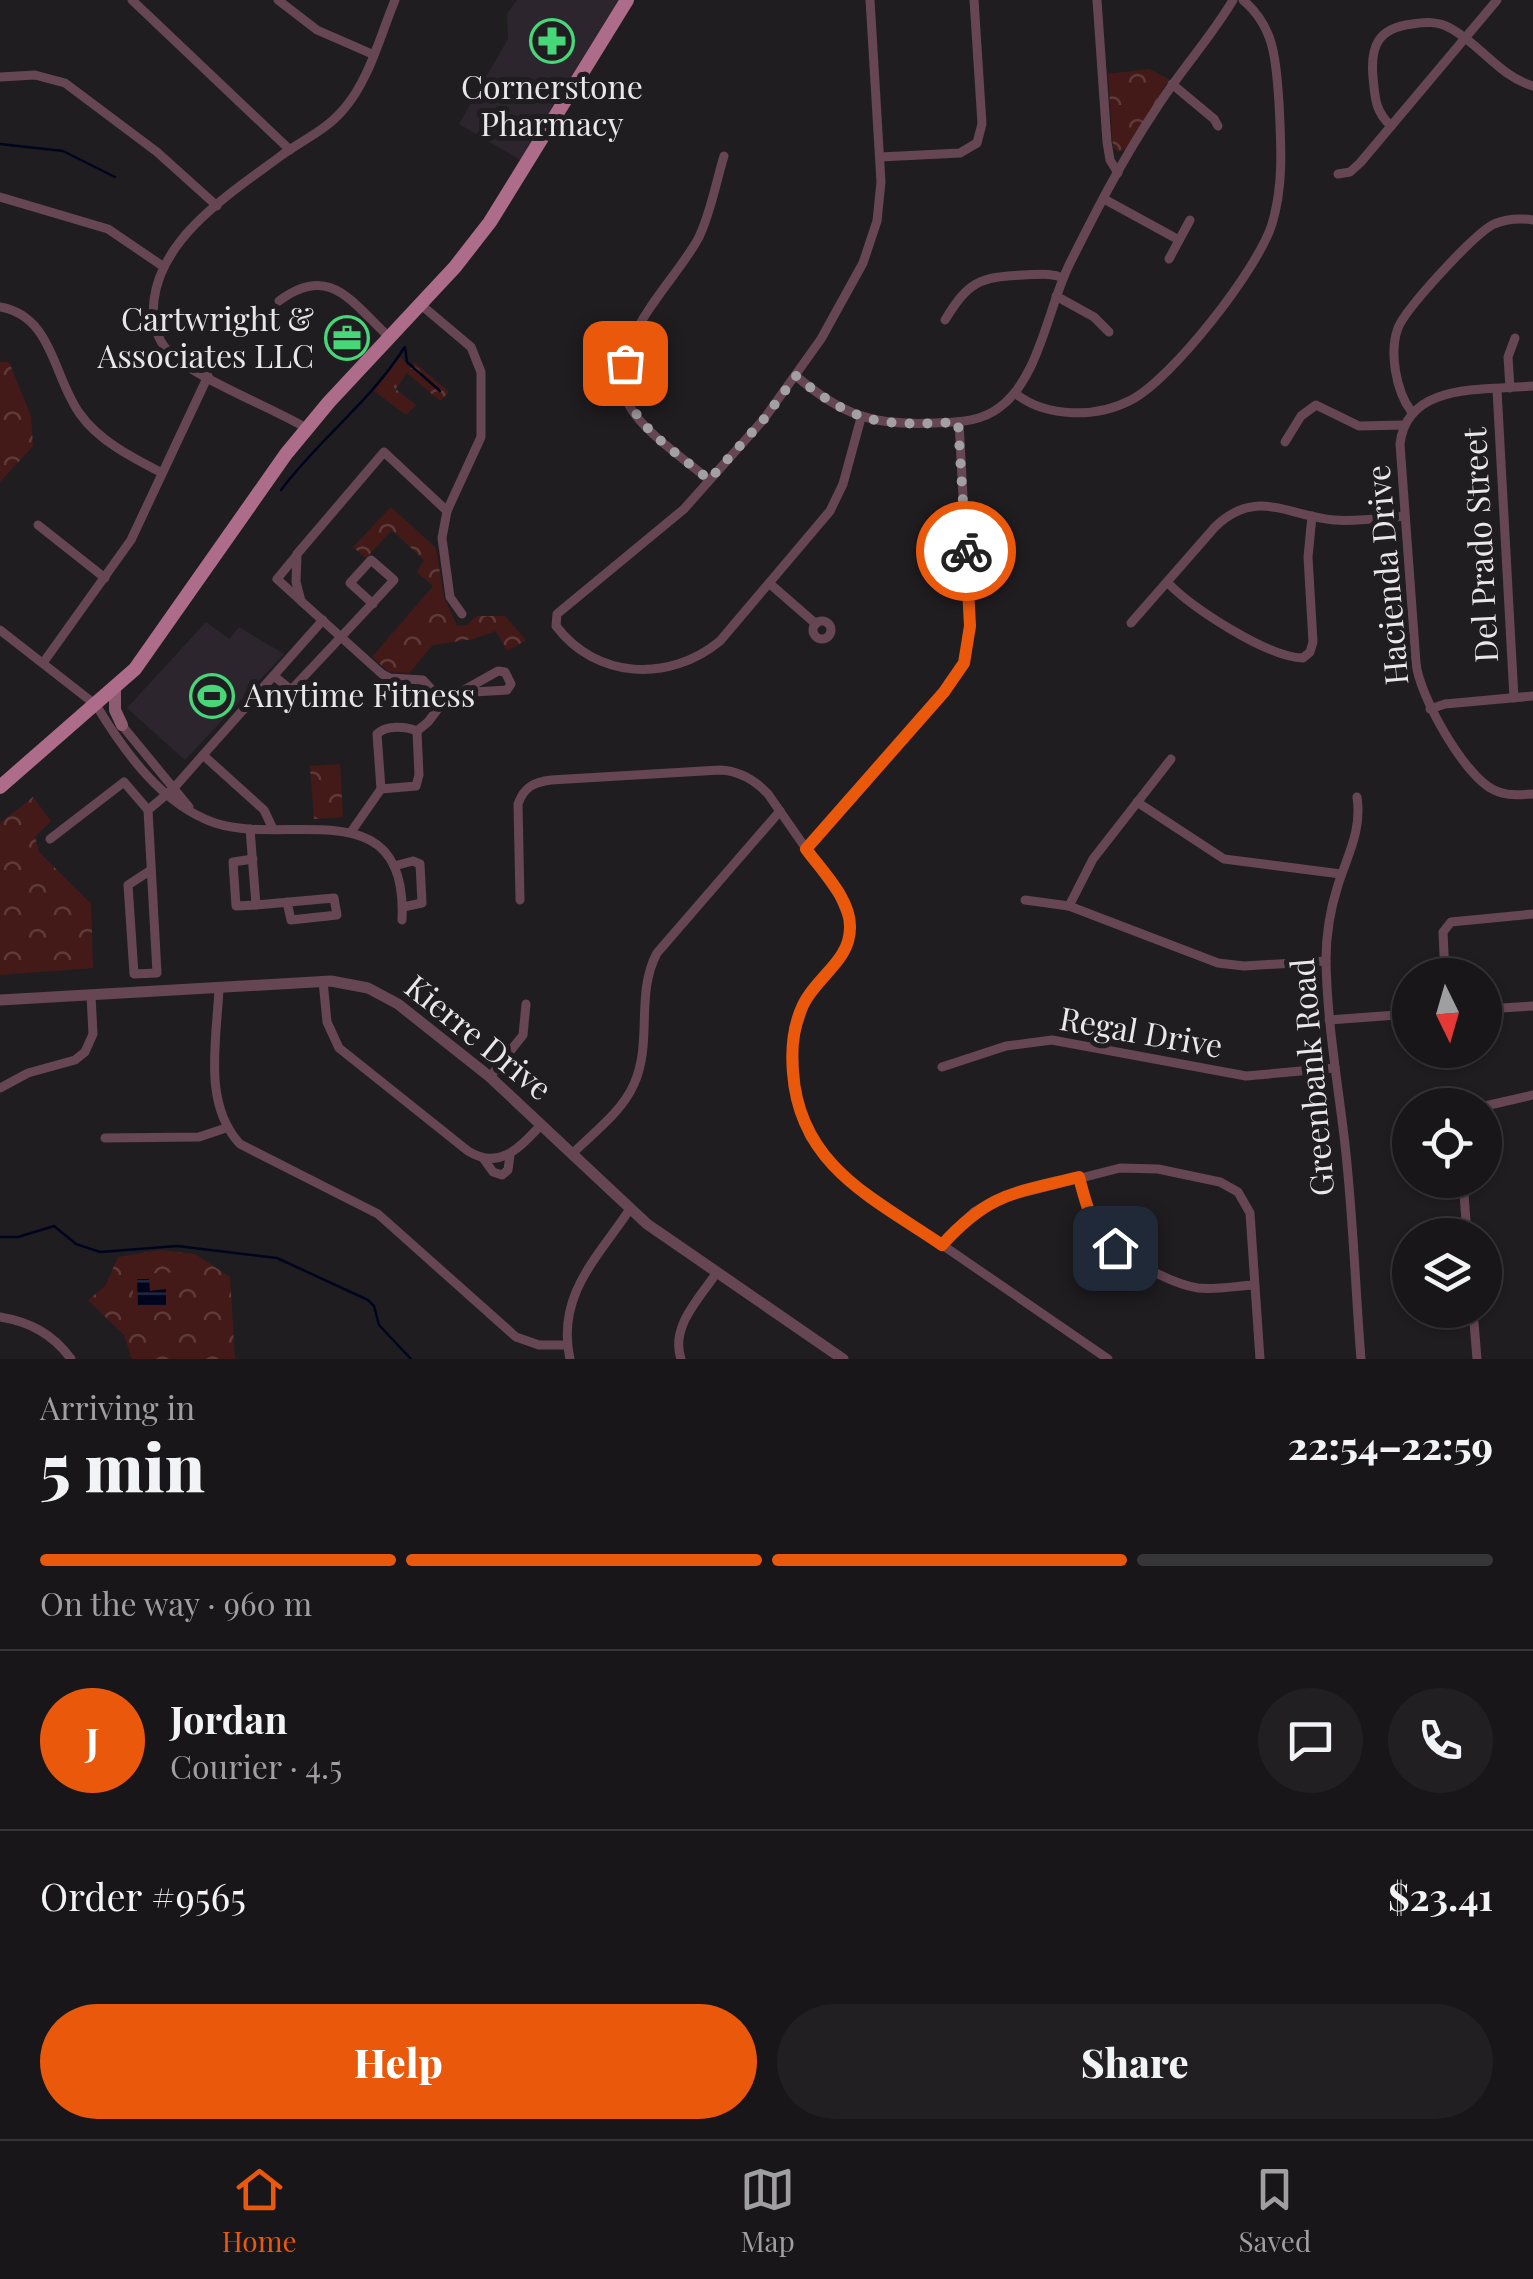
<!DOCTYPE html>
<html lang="en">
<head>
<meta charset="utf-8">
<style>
	body { margin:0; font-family:"Playfair Display",serif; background:#211f22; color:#f1f3f6; height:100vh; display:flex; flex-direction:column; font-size:38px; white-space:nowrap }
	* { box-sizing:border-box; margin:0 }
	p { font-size:32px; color:#9f9fa2 }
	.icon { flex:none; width:55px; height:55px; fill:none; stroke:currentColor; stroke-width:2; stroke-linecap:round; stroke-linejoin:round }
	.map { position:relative; height:1359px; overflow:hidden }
	.details { display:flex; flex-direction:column; background:#181619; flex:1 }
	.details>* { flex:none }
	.needle { width:65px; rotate:175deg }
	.fabs { position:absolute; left:1392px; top:958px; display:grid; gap:20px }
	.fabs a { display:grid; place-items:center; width:110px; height:110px; border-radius:50%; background:#181619; box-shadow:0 2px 8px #0004,0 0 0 2px #363538; font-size:50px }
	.pin { position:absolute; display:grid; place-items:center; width:85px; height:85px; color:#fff; margin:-42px; border-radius:20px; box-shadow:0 5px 15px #0006 }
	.courier { position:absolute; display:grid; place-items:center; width:100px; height:100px; margin:-50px; border:8px solid #ea580c; border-radius:50%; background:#fff; color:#222; box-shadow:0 2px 12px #0007 }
	.head em { font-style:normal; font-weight:800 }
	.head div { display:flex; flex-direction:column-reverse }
	.head { display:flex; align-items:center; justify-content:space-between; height:170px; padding:0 40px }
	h1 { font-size:65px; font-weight:800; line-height:75px }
	.bar { display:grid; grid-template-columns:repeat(4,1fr); gap:15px 10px; align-content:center; height:120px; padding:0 40px }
	.bar i { height:12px; border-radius:8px; background:#363538 }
	.bar .current { background:#ea580c }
	.bar p { grid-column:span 4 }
	.line { display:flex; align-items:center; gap:25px; padding:0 40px; border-top:2px solid #363538 }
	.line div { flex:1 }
	.round { display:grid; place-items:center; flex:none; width:105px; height:105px; border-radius:52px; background:#211f22 }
	.primary-button { display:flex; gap:20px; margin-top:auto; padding:20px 40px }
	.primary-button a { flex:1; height:115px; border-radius:60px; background:#ea580c; color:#fff; font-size:40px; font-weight:800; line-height:115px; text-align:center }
	.primary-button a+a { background:#211f22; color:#f1f3f6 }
	.dock { display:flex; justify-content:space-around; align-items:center; height:140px; border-top:2px solid #363538; background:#181619; font-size:28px; color:#9f9fa2 }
	.dock a { display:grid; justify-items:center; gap:5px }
	.dock .current { color:#ea580c }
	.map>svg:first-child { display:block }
	.built { fill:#2c252e }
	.grass { fill:url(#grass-tufts) }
	.forest { fill:url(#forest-crowns) }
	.pitch { fill:#431a17 }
	.water { fill:url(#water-rules) }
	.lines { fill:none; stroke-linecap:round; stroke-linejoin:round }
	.stream { stroke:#00051e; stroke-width:2.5 }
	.minor { stroke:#664653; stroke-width:9 }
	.tertiary { stroke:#664653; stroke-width:11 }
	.secondary { stroke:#8e5c71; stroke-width:12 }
	.primary { stroke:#ad6c89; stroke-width:14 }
	.done { stroke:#a3a0a4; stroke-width:10; stroke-dasharray:0 18 }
	.route { stroke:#ea580c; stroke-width:12 }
	.labels { text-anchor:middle; stroke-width:10; stroke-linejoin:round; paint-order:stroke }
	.poi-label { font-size:32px; fill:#eae7ea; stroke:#201d21 }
	.street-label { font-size:32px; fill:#eae7ea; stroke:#201d21 }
</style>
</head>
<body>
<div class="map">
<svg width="1533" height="1359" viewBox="0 0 1533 1359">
	<defs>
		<pattern id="grass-tufts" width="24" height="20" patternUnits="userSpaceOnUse" patternTransform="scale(2.5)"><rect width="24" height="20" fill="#431a17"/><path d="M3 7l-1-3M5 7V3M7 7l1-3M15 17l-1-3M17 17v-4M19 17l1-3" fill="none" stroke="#5e3b39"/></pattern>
		<pattern id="forest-crowns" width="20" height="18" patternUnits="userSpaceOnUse" patternTransform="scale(2.5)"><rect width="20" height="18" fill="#431a17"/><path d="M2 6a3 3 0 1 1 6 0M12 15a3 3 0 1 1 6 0" fill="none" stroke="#5e3b39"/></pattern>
		<pattern id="water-rules" width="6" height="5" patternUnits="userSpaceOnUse" patternTransform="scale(2.5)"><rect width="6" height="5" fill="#00051e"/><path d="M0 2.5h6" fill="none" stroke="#25293f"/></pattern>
	</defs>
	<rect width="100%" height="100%" fill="#201d21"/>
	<!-- built -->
	<g class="built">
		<path d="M517,0H626L520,160L459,124L508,39L507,14Z"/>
		<path d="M206,622L229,639L239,627L284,654L185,760L127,708Z"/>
	</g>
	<!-- grass -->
	<path class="grass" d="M400,357L411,368L394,391L397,390L416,405L406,415L374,391Z"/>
	<!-- forest -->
	<g class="forest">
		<path d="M1149,69L1169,79L1128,148L1119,152L1113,148L1108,74Z"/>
		<path d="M0,362H9L31,416L33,446L0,482Z"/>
		<path d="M415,363L449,392L440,401L407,373Z"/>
		<path d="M391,507L436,548L444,597L457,626L467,625L477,616H505L526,640L507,651L496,631L473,639L433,645L409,673L389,672L372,657L433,586L417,572L424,560L392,530L366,558L353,547Z"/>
		<path d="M340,764L343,817L314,819L310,766Z"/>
		<path d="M33,797L51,821L35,837L39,852L91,904L93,968L0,975V823Z"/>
		<path d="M160,1250L195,1254L230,1277L235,1359H132L124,1335L88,1300L105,1286L118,1257Z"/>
	</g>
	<!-- pitch -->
	<path class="pitch" d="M183,1272L182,1281L171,1282V1310L133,1311V1274Z"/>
	<!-- water -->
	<path class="water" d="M149,1279L150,1291L166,1289V1306L138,1305L137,1279Z"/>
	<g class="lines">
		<!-- stream -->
		<g class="stream">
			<path d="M0,144L63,151L115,177"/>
			<path d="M405,347L407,362L440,391"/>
			<path d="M281,490C319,439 370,402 404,348"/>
			<path d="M0,1237H18L54,1226L76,1244L100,1252L177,1246L277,1258L368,1300L374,1306L379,1325L411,1359"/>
		</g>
		<!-- minor -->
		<g class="minor">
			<path d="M132,0L290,150"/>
			<path d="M278,0L317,30L372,54"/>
			<path d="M1097,0L1107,142L1110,160L1118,173"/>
			<path d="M0,77L35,75L65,83L157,152L217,206"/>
			<path d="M1172,84L1214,119L1218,126"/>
			<path d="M1391,126C1375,111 1375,98 1373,77C1370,45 1379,28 1412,24C1425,22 1438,21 1450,28C1480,44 1499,76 1533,86"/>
			<path d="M880,157L960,153L977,143L982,124L974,0"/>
			<path d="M1338,174L1350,172L1360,163L1497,0"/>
			<path d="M0,197L108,229L164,267"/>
			<path d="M1104,199L1179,240"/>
			<path d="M1169,259L1190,220"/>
			<path d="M1056,296L1094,317L1109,332"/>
			<path d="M279,301C330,263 351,302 389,337"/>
			<path d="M420,304L471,347L481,372V437L447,511L442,538L450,597L462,614"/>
			<path d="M0,307C53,316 53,377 80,414C99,441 133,458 162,473"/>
			<path d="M945,320C968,282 979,277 1023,275C1037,275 1050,272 1063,278"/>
			<path d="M796,376C843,416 874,426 935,423C958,422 981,422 1000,407C1039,378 1048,308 1069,265C1095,213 1122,160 1154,112C1178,73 1210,39 1233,0"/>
			<path d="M1533,386C1485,391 1407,381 1400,444L1416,663C1419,695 1464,776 1494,790C1506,796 1519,795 1533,794"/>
			<path d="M1510,388L1508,357L1515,338"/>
			<path d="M1497,390L1514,698"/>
			<path d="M1016,394C1047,418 1097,418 1131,400C1172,379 1258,269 1272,224C1284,184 1281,145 1279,103C1276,63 1276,28 1243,0"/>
			<path d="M1411,411C1396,391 1389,352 1398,328C1406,308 1474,234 1494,224C1506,219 1520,218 1533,220"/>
			<path d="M861,418L843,484L830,511L720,641C669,683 596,679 556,626L557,614L684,509L764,419L821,339L863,263L877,221L881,182L870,0"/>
			<path d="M306,428C275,409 186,374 167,350C155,336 152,318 154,300C162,235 234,191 282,155C303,140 326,130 343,110C369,81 380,36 395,0"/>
			<path d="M1285,442L1301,416L1316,405L1359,426L1404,425"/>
			<path d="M709,480C686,460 645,433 630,407C597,351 676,282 699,237C711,212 716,182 724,156"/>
			<path d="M38,525L105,578"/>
			<path d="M296,556L277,579L299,599"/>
			<path d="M1167,582C1192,608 1267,657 1303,658L1310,652L1313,642L1308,557L1312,516"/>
			<path d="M769,583L816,624"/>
			<circle cx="822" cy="630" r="9"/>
			<path d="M1131,623L1215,527C1256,487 1288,516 1334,520C1357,522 1382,518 1405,516"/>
			<path d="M0,630L96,705"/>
			<path d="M43,663L131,540L208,376"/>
			<path d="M274,676L291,690C326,653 360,617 394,580L371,560L350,583L373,604"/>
			<path d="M443,702L498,671L505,672L511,684L507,690L458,693"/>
			<path d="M96,705C124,751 162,805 215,823C288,847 408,788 402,920"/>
			<path d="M1430,709L1445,704L1533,696"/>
			<path d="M120,723L189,807"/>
			<path d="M381,789L416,786L419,775L417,731"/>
			<path d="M1357,797C1362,830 1348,854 1338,885C1330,910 1326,934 1326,960C1327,1020 1337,1078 1344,1136C1353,1210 1355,1285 1361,1359"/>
			<path d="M1137,802L1224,859L1341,874"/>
			<path d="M250,829L256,905L334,898L337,915L291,920L287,902"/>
			<path d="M273,829L264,810L203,755L323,620"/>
			<path d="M351,832L381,789L377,734C386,725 405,726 417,731L428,722L443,702L423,680L390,678L382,674L301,601L296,582L297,554L384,452L447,511"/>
			<path d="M50,839L124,782L148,810"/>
			<path d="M806,849L944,692L964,663L970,627L959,422"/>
			<path d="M253,859L233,862L236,906L256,905"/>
			<path d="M394,866L413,861L420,864L422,903L403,907"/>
			<path d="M151,870L128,885L134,974L157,973L148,810L173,789L203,755"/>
			<path d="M520,900L518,804C524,787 534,782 551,780L720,770C740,771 755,780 768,794L839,896L850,922L845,952L806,1000L793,1040L796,1098L810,1137L845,1178L1108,1359"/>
			<path d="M1025,900L1069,906L1218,963L1244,966L1326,961"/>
			<path d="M1069,906L1093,859L1171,759"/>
			<path d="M1445,975L1443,932L1451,922L1533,914"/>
			<path d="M323,981L327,1022L339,1048L468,1151C500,1171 520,1147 541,1125"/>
			<path d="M219,988C217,1039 202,1103 240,1144L378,1214L516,1337L539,1345H567"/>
			<path d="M1485,1009L1533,1006"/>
			<path d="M1329,1020L1410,1014"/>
			<path d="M942,1067L1006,1046L1052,1040L1246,1076L1335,1068"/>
			<path d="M490,1077L523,1035L526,1004"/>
			<path d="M0,1088L28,1073L75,1060L85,1052L93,1034L91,995"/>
			<path d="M1485,1106L1533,1095"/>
			<path d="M105,1138L199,1137L226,1128"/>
			<path d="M572,1154C593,1133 622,1112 634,1084C653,1042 635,994 657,953L780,811"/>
			<path d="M483,1158L493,1172L502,1175L508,1170L510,1155"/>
			<path d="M1079,1177C1083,1195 1087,1214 1097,1230C1112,1253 1171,1284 1198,1288C1216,1290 1236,1286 1254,1285"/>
			<path d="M1463,1180L1467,1235"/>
			<path d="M942,1245L974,1212L995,1200L1120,1168L1158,1169L1220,1182L1238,1192L1250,1213L1260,1359"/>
			<path d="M1473,1310L1477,1359"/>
			<path d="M0,1317C30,1322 53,1334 71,1359"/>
			<path d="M570,1359C556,1296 597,1258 630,1209"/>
			<path d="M681,1359C670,1326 700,1298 717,1272"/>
		</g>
		<!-- tertiary -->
		<path class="tertiary" d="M0,1000L331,981L368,988L398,1004L490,1077L647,1224L843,1359"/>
		<!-- secondary -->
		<path class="secondary" d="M115,689V710L122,725"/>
		<!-- primary -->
		<path class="primary" d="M0,787L135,669L286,454L329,402L455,267L490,222L627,0"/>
	</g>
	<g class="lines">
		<!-- done -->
		<path class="done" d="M625,363C614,417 674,449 709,480L764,419L796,376C856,426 884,426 958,422L966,551"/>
		<!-- route -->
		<path class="route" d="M966,551L970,626L964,663L944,692L806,849C822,871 851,899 850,928C850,961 816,977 803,1005C793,1026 791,1050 793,1073C800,1166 873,1198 942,1245C989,1193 1014,1193 1079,1177C1086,1205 1092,1229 1115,1248"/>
	</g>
	<!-- icons -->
	<defs>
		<g id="pharmacy-ring" transform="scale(2.25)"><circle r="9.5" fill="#201d21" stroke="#47d779" stroke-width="1.5"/><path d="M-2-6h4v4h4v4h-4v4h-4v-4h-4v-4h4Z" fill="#47d779"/></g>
		<g id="office-ring" transform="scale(2.25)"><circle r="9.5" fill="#201d21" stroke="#47d779" stroke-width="1.5"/><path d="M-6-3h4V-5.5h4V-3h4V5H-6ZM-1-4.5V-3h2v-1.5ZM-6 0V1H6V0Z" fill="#47d779"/></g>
		<g id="stadium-ring" transform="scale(2.25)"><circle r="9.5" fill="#201d21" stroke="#47d779" stroke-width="1.5"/><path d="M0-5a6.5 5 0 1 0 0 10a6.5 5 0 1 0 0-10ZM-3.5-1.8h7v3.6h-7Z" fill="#47d779"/></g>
	</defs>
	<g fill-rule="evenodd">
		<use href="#pharmacy-ring" x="552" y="41"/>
		<use href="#office-ring" x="347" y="338"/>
		<use href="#stadium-ring" x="212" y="696"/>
	</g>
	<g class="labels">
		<!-- poi labels -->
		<g class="poi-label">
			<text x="552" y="99">Cornerstone<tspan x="552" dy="37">Pharmacy</tspan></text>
			<text x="314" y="331" text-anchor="end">Cartwright &amp;<tspan x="314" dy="37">Associates LLC</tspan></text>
			<text x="244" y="707" text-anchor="start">Anytime Fitness</text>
		</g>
		<!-- street labels -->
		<g class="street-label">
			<text transform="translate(1481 545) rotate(-93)" y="11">Del Prado Street</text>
			<text transform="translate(1388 575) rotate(-95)" y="11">Hacienda Drive</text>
			<text transform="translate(1141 1033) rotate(10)" y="11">Regal Drive</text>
			<text transform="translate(478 1038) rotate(39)" y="11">Kierre Drive</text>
			<text transform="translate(1313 1077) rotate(-95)" y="11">Greenbank Road</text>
		</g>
	</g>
</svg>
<div class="fabs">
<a><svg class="needle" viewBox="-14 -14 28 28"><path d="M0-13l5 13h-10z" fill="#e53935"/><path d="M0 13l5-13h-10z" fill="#9f9fa2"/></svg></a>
<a><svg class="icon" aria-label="locate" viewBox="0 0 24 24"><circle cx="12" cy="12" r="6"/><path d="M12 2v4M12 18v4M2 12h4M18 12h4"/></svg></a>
<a><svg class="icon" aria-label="layers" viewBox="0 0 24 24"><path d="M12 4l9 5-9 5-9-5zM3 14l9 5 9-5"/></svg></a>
</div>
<div class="pin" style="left:625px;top:363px;background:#ea580c"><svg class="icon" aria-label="bag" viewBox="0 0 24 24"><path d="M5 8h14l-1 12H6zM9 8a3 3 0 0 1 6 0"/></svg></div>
<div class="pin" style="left:1115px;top:1248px;background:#1f2937"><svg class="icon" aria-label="home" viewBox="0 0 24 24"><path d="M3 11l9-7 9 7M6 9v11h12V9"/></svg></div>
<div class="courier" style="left:966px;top:551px"><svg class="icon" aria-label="bike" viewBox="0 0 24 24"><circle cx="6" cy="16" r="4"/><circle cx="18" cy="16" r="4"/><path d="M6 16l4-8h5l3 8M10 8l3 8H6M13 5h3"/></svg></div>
</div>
<section class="details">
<div class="head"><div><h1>5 min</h1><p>Arriving in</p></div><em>22:54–22:59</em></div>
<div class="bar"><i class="current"></i><i class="current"></i><i class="current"></i><i></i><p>On the way · 960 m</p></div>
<div class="line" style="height:180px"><b class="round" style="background:#ea580c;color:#fff">J</b><div><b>Jordan</b><p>Courier · 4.5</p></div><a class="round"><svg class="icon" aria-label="chat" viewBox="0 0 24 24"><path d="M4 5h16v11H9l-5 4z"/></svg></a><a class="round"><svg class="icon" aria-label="phone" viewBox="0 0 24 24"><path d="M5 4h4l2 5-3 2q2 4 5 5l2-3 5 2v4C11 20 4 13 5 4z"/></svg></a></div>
<div class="line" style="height:130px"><div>Order #9565</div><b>$23.41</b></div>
<div class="primary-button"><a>Help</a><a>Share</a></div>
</section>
<nav class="dock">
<a class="current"><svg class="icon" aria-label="home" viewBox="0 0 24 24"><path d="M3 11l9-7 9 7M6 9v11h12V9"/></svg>Home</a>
<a><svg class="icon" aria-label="map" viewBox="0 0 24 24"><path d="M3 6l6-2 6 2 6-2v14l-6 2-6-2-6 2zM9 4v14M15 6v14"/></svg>Map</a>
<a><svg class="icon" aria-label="saved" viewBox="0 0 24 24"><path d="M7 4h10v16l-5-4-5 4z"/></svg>Saved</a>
</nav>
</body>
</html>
